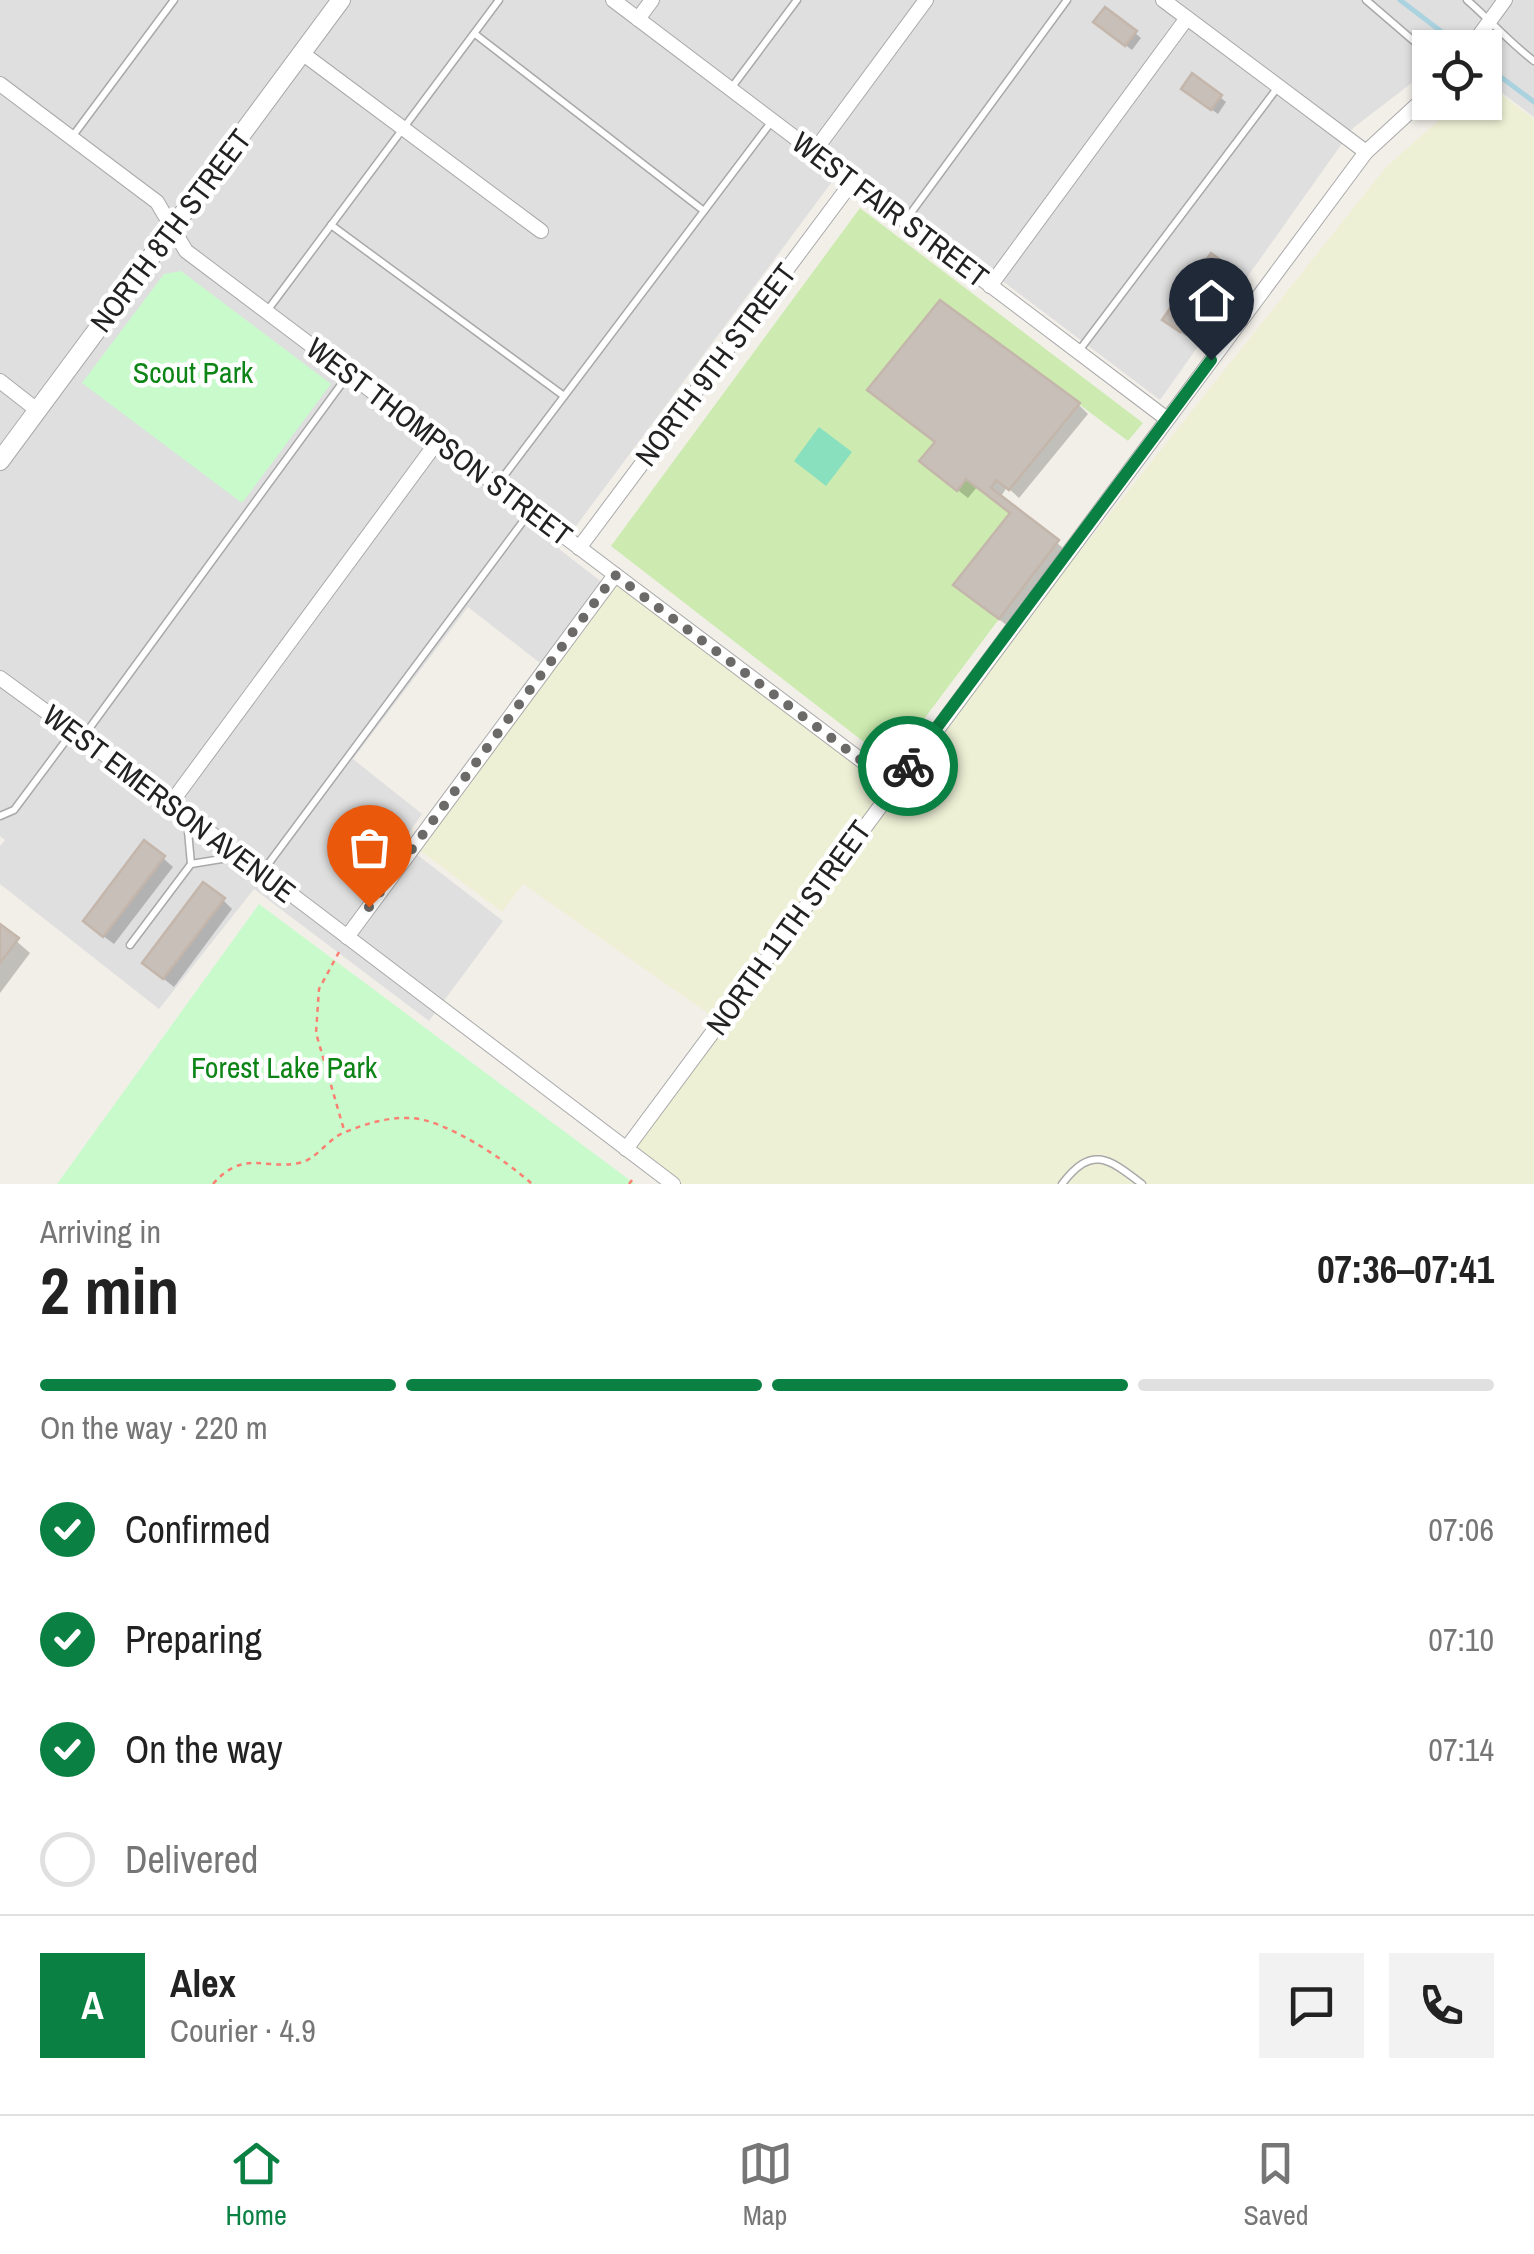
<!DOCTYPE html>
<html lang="en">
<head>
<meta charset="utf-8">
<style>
	body { margin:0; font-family:"Archivo Narrow",sans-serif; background:#f2f2f2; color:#222; height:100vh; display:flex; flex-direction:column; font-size:38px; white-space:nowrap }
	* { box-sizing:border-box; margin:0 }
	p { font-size:32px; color:#767676 }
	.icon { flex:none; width:55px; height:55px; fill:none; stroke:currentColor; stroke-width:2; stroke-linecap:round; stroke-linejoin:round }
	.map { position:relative; height:1184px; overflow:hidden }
	.details { display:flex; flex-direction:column; background:#fff; flex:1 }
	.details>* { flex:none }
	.fabs { position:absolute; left:1412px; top:30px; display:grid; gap:20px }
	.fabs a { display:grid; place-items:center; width:90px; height:90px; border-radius:0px; background:#fff; box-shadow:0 2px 8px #0004; font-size:50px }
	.pin { position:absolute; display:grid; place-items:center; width:85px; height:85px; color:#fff; margin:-102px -42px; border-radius:50% 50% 50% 0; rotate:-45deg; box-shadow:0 0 10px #0007 }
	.pin .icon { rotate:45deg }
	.courier { position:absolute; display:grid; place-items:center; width:100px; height:100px; margin:-50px; border:8px solid #0b8043; border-radius:50%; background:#fff; color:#222; box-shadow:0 2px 12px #0007 }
	.summary em { font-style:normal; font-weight:800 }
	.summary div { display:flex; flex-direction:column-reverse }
	.summary { display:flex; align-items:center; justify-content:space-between; height:170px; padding:0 40px }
	h1 { font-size:65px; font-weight:800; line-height:75px }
	.bar { display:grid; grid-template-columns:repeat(4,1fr); gap:15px 10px; align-content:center; height:120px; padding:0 40px }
	.bar i { height:12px; border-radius:8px; background:#e0e0e0 }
	.bar .current { background:#0b8043 }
	.bar p { grid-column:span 4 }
	.line { display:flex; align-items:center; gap:25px; padding:0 40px; border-top:2px solid #e0e0e0 }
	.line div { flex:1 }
	.round { display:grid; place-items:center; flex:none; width:105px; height:105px; border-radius:0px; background:#f2f2f2 }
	ol { padding:0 40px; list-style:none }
	li { display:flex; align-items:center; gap:30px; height:110px }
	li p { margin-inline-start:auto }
	li .icon { padding:10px; border-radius:50%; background:#0b8043; color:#fff; stroke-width:4 }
	li:last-child { color:#767676 }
	li i { width:55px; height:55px; border:5px solid #e0e0e0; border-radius:50% }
	.menu { display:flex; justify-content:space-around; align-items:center; height:140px; border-top:2px solid #e0e0e0; background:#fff; font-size:28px; color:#767676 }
	.menu a { display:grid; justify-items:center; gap:5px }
	.menu .current { color:#0b8043 }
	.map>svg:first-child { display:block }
	.residential { fill:#e0dfdf }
	.farmland { fill:#eef0d5 }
	.grass { fill:#cdebb0 }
	.park { fill:#c8facc }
	.pitch { fill:#88e0be }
	.shadow { fill:#0003 }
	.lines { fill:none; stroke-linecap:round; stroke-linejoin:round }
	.stream { stroke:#aad3df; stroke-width:5 }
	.building { fill:#c7bfb8; stroke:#c4b6ab; stroke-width:2.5 }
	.service-casing { stroke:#a9a9a9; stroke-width:9 }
	.minor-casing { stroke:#a9a9a9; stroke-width:16 }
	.tertiary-casing { stroke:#a9a9a9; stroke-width:20 }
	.path { stroke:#fa8072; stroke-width:2.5; stroke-dasharray:5 5; stroke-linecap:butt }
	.service { stroke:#fff; stroke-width:6 }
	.minor { stroke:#fff; stroke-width:14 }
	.tertiary { stroke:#fff; stroke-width:18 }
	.done { stroke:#6b6a68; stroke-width:10; stroke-dasharray:0 18 }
	.route { stroke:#0b8043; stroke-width:12 }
	.labels { text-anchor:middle; stroke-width:9; stroke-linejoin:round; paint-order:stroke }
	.street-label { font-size:30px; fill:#222; stroke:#fff }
	.park-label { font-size:30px; fill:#0c8416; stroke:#fff }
</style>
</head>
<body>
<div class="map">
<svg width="1534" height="1184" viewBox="0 0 1534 1184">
	<rect width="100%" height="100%" fill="#f2efe9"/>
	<!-- residential -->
	<path class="residential" d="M0,0H1534V117L1485,80V48H1430V69L1353,128L1160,400L846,163L559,549L603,583L540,663L468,607L353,759L422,814L402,843L503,921L429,1021L254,889L159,1009L0,884V846L5,840L0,836Z"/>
	<!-- farmland -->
	<path class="farmland" d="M1485,82L1534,119V1184H673L626,1149L719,1021L523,884L502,912L414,846L615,575L894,785L1386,167L1458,103L1485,102Z"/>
	<!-- grass -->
	<path class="grass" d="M860,208L1143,423L1128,441L940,300L867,389L935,442L920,461L957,490L966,479L1010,513L954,585L999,619L891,763L611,546Z"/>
	<!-- park -->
	<g class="park">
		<path d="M181,271L331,384L242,503L82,383L164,274Z"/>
		<path d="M259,904L635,1184H57Z"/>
	</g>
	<!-- pitch -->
	<path class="pitch" d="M819,427L852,452L826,486L794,461Z"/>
	<!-- shadow -->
	<g class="shadow">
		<path d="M1102,27L1135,33L1141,38L1132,50Z"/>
		<path d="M1190,94L1220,97L1226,102L1218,114Z"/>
		<path d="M1225,267L1231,273L1213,297L1199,287Z"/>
		<path d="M1196,308L1202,314L1186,336L1171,326Z"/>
		<path d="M1079,405L1088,414L1019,498L1007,487L1000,498L1067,551L1009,627L966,594L1012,514L977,487L968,498L932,470Z"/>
		<path d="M163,858L173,867L114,944L95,930Z"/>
		<path d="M223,900L232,909L174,987L155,972Z"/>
		<path d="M0,927L30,953L0,993Z"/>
	</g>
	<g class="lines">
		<!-- stream -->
		<g class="stream">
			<path d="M1400,0L1463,48"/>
			<path d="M1485,65L1534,102"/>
		</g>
	</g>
	<!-- building -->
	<g class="building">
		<path d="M1105,7L1137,31L1125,46L1093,22Z"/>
		<path d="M1192,73L1222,95L1211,110L1181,89Z"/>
		<path d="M1211,253L1227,265L1206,293L1190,282Z"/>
		<path d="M1180,294L1198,306L1180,332L1162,320Z"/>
		<path d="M940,300L1080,403L1009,490L996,480L991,488L1059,540L999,619L953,585L1010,513L966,479L957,491L919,461L935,442L867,390Z"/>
		<path d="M144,840L165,856L103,937L83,921Z"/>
		<path d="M203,882L225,898L163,979L142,963Z"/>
		<path d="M0,924L19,938L0,963Z"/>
	</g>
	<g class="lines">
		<!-- service casing -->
		<g class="service-casing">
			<g id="service">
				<path d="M1366,0L1430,55"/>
				<path d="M1467,0C1490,20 1509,42 1534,61"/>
				<path d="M475,34L704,211"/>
				<path d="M732,87L797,0"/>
				<path d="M72,137L174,0"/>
				<path d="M905,221L1067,0"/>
				<path d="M331,225L564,396"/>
				<path d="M267,311L499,0"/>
				<path d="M1078,352L1278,87"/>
				<path d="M497,485L772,121"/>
				<path d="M83,737L348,375"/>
				<path d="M0,816L14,810L73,731"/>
				<path d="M187,820L191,864"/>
				<path d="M263,871L530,512"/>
				<path d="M130,945L191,864L240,856"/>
				<path d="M1062,1184C1092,1145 1108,1158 1142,1184"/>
			</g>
		</g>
		<!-- minor casing -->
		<g class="minor-casing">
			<g id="minor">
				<path d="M613,0L1167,419"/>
				<path d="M1163,0L1366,152"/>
				<path d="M638,19L652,0"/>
				<path d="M1470,48L1505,0"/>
				<path d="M302,53L541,231"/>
				<path d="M0,84L157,202L186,251L894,785"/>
				<path d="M813,153L926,0"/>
				<path d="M990,286L1187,18"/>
				<path d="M0,381L37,410"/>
				<path d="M579,548L852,182"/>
				<path d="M0,678L171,803L673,1184"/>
				<path d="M171,803L437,442"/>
				<path d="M347,937L615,575"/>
				<path d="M626,1149L1366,152L1430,93"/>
			</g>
		</g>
		<!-- tertiary casing -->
		<g class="tertiary-casing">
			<path id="tertiary" d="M0,461L341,0"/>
		</g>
		<!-- path -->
		<g class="path">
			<path d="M339,952L319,989L316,1033L344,1130"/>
			<path d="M213,1184C244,1149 263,1170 299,1163C316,1160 327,1140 343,1133C365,1124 386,1117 411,1118C446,1120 506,1160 532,1184"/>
			<path d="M629,1184L635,1176"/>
		</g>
		<!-- service -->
		<use href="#service" class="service"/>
		<!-- minor -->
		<use href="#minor" class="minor"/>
		<!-- tertiary -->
		<use href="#tertiary" class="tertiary"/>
	</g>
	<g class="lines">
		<!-- done -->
		<path class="done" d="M369,907L615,575L894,785L908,766"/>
		<!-- route -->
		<path class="route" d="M908,766L1211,360"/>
	</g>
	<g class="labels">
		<!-- street labels -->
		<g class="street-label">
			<text transform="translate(890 210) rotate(37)" y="10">WEST FAIR STREET</text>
			<text transform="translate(171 231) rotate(-53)" y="10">NORTH 8TH STREET</text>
			<text transform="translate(716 365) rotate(-53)" y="10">NORTH 9TH STREET</text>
			<text transform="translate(439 442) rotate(37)" y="10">WEST THOMPSON STREET</text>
			<text transform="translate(169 804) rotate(37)" y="10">WEST EMERSON AVENUE</text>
			<text transform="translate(789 928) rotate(-54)" y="10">NORTH 11TH STREET</text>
		</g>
		<!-- park labels -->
		<g class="park-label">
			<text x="193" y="383">Scout Park</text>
			<text x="284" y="1078">Forest Lake Park</text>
		</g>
	</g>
</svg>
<div class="fabs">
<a><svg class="icon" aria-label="locate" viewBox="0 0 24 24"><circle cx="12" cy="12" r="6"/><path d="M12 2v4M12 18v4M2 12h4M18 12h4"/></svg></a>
</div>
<div class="pin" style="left:369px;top:907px;background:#ea580c"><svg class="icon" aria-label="bag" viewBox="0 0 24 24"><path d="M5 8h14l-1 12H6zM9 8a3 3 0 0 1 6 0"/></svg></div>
<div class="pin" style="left:1211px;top:360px;background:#1f2937"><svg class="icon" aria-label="home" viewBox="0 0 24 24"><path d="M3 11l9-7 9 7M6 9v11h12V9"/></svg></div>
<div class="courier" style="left:908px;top:766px"><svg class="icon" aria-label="bike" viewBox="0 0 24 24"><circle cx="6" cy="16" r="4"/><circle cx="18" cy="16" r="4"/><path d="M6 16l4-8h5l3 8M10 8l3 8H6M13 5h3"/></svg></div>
</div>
<section class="details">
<div class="summary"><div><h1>2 min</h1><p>Arriving in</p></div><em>07:36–07:41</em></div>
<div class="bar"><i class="current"></i><i class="current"></i><i class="current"></i><i></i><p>On the way · 220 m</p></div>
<ol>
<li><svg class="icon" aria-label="check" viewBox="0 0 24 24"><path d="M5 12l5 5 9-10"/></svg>Confirmed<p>07:06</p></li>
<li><svg class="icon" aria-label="check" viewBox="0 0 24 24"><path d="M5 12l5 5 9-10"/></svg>Preparing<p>07:10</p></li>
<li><svg class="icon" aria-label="check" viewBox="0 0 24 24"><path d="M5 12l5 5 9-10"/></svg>On the way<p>07:14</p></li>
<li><i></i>Delivered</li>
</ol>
<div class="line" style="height:180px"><b class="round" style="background:#0b8043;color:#fff">A</b><div><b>Alex</b><p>Courier · 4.9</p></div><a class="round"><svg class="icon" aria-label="chat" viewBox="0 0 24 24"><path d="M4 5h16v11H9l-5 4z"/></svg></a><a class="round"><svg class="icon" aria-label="phone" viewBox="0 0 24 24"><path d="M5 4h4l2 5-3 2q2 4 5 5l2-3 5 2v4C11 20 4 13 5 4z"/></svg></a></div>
</section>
<nav class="menu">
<a class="current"><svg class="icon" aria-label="home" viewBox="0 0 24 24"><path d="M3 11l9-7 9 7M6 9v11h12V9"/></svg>Home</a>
<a><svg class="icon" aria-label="map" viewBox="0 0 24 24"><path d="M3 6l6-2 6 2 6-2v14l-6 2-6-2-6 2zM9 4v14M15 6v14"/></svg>Map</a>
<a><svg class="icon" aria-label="saved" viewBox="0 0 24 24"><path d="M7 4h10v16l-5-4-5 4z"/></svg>Saved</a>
</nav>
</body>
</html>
